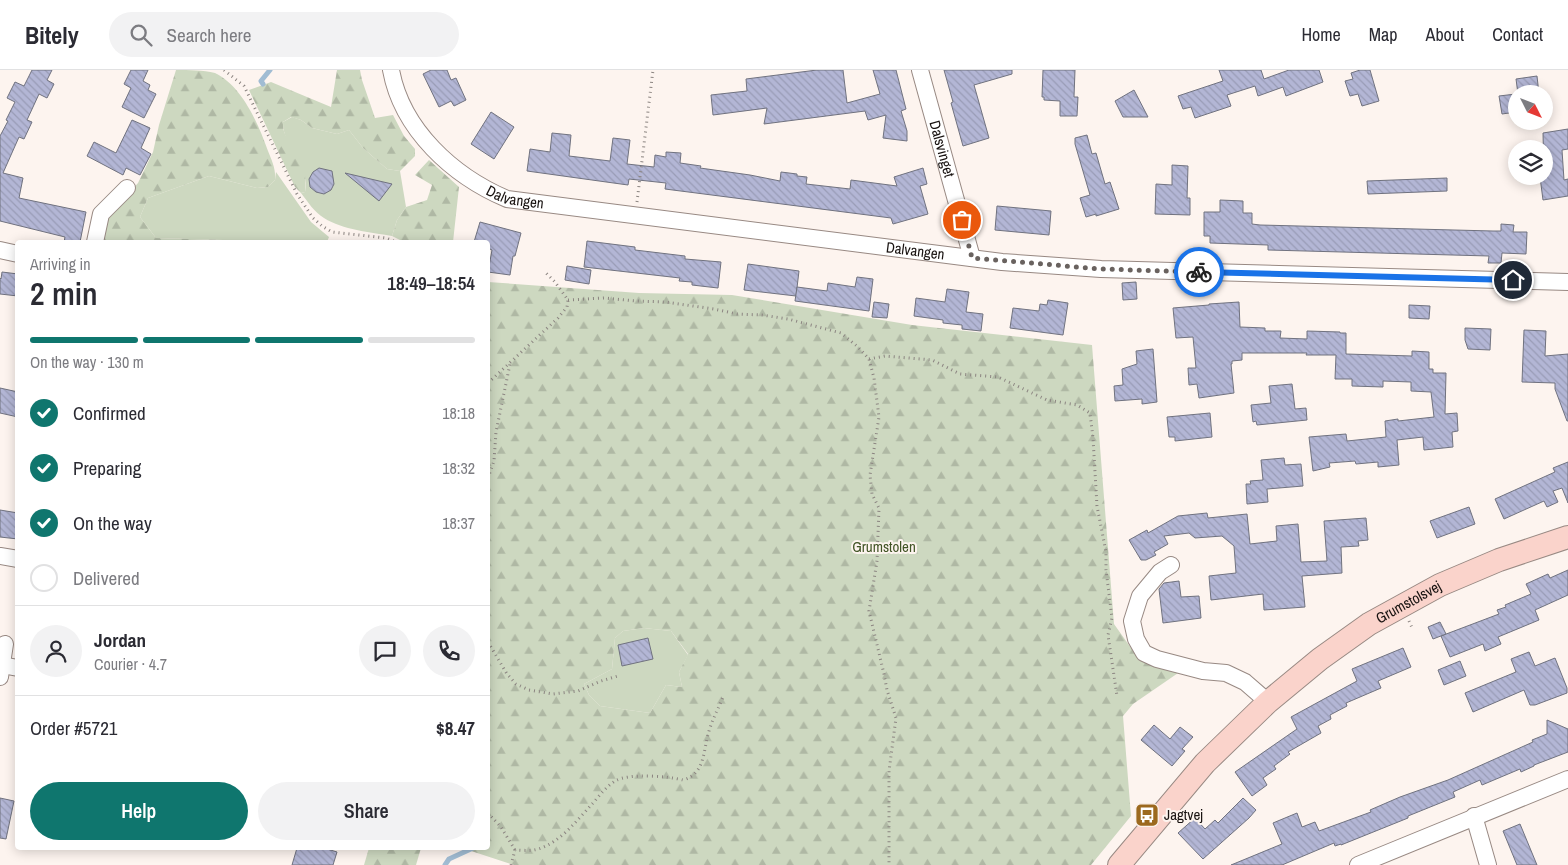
<!DOCTYPE html>
<html lang="en">
<head>
<meta charset="utf-8">
<style>
	body { margin:0; font-family:"Archivo Narrow",sans-serif; background:#f2f2f3; color:#2b2b33; height:100vh; display:flex; flex-direction:column; font-size:19px; white-space:nowrap }
	* { box-sizing:border-box; margin:0 }
	p { font-size:16px; color:#7c7c81 }
	.icon { flex:none; width:28px; height:28px; fill:none; stroke:currentColor; stroke-width:2; stroke-linecap:round; stroke-linejoin:round }
	.map { position:relative; flex:1; overflow:hidden }
	.details { position:absolute; left:15px; top:170px; width:475px; height:610px; display:flex; flex-direction:column; background:#fff; border-radius:5px; box-shadow:0 2px 12px #0003 }
	.details>* { flex:none }
	.needle { width:32px; rotate:132deg }
	.fabs { position:absolute; left:1508px; top:15px; display:grid; gap:10px }
	.fabs a { display:grid; place-items:center; width:45px; height:45px; border-radius:50%; background:#fff; box-shadow:0 2px 12px #0003; font-size:25px }
	.pin { position:absolute; display:grid; place-items:center; width:42px; height:42px; color:#fff; margin:-21px; border:2px solid #fff; border-radius:50%; box-shadow:0 1px 5px #0007 }
	.courier { position:absolute; display:grid; place-items:center; width:50px; height:50px; margin:-25px; border:4px solid #1a73e8; border-radius:50%; background:#fff; color:#222; box-shadow:0 1px 6px #0007 }
	.head em { font-style:normal; font-weight:600 }
	.head div { display:flex; flex-direction:column-reverse }
	.head { display:flex; align-items:center; justify-content:space-between; height:85px; padding:0 15px }
	h1 { font-size:32px; font-weight:600; line-height:38px }
	.bar { display:grid; grid-template-columns:repeat(4,1fr); gap:8px 5px; align-content:center; height:60px; padding:0 15px }
	.bar i { height:6px; border-radius:4px; background:#e1e1e2 }
	.bar .current { background:#0f766e }
	.bar p { grid-column:span 4 }
	.line { display:flex; align-items:center; gap:12px; padding:0 15px; border-top:1px solid #e1e1e2 }
	.line div { flex:1 }
	.round { display:grid; place-items:center; flex:none; width:52px; height:52px; border-radius:26px; background:#f2f2f3 }
	ol { padding:0 15px; list-style:none }
	li { display:flex; align-items:center; gap:15px; height:55px }
	li p { margin-inline-start:auto }
	li .icon { padding:5px; border-radius:50%; background:#0f766e; color:#fff; stroke-width:4 }
	li:last-child { color:#7c7c81 }
	li i { width:28px; height:28px; border:2px solid #e1e1e2; border-radius:50% }
	.cta { display:flex; gap:10px; margin-top:auto; padding:10px 15px }
	.cta a { flex:1; height:58px; border-radius:30px; background:#0f766e; color:#fff; font-size:20px; font-weight:600; line-height:58px; text-align:center }
	.cta a+a { background:#f2f2f3; color:#2b2b33 }
	header { display:flex; align-items:center; gap:30px; box-sizing:border-box; height:70px; padding:0 25px; background:#fff; border-bottom:1px solid #e1e1e2 }
	header strong { font-size:24px }
	nav { display:flex; gap:28px; margin-inline-start:auto; font-size:18px }
	.search { width:350px; height:45px; background:#f2f2f3; display:flex; align-items:center; gap:12px; box-sizing:border-box; padding:0 18px; border-radius:28px; color:#7c7c81; font-size:19px }
	.map>svg:first-child { display:block }
	.green { fill:#cdd8c0 }
	.forest { fill:url(#forest-firs); fill-rule:evenodd }
	.lines { fill:none; stroke-linecap:round; stroke-linejoin:round }
	.stream { stroke:#a1bcd3; stroke-width:5 }
	.building { fill:url(#building-back-hatch); stroke:#70727f }
	.street-casing { stroke:#988983; stroke-width:18 }
	.secondary-casing { stroke:#988983; stroke-width:24 }
	.path { stroke:#8b8480; stroke-width:3; stroke-dasharray:1 4; stroke-linecap:butt }
	.street { stroke:#fff; stroke-width:16 }
	.secondary { stroke:#fad3cb; stroke-width:22 }
	.done { stroke:#69625f; stroke-width:5; stroke-dasharray:0 9 }
	.route { stroke:#1a73e8; stroke-width:6 }
	.labels { text-anchor:middle; stroke-width:4; stroke-linejoin:round; paint-order:stroke }
	.street-label { font-size:15px; fill:#191311; stroke:#fdf4ef }
	.park-label { font-size:15px; fill:#415425; stroke:#fdf4ef }
	.poi-label { font-size:15px; fill:#191311; stroke:#fdf4ef; text-anchor:start }
</style>
</head>
<body>
<header>
<strong>Bitely</strong>
<div class="search"><svg class="icon" aria-label="search" viewBox="0 0 24 24"><circle cx="10" cy="10" r="6"/><path d="M15 15l6 6"/></svg>Search here</div>
<nav><a>Home</a><a>Map</a><a>About</a><a>Contact</a></nav>
</header>
<div class="map">
<svg width="1568" height="795" viewBox="0 0 1568 795">
	<defs>
		<pattern id="forest-firs" width="22" height="20" patternUnits="userSpaceOnUse" patternTransform="scale(1.25)"><rect width="22" height="20" fill="#cdd8c0"/><path d="M5 1l3.5 6h-7zM16 11l3.5 6h-7z" fill="#afb8a4"/></pattern>
		<pattern id="building-back-hatch" width="6" height="6" patternUnits="userSpaceOnUse" patternTransform="scale(1.25)"><rect width="6" height="6" fill="#b3b6d5"/><path d="M-1 5l2 2M0 0l6 6M5-1l2 2" fill="none" stroke="#999cb6"/></pattern>
	</defs>
	<rect width="100%" height="100%" fill="#fdf4ef"/>
	<!-- green -->
	<g class="green">
		<path d="M292,47L301,50L312,58L337,64L349,60L363,78L387,99L400,101L406,137L397,150L392,166C370,162 343,160 324,148C314,142 308,132 301,123L305,122C311,98 282,76 283,52Z"/>
		<path d="M276,102L311,152L329,167L327,172H228L223,170L156,168L140,147L148,128L209,106L257,118L268,117L275,110Z"/>
		<path d="M644,558L671,561L688,585L679,602L682,617L666,615L650,643L600,636L589,625L584,614L612,599L615,568L623,561Z"/>
	</g>
	<!-- forest -->
	<g class="forest">
		<path d="M176,0C189,0 203,0 215,3C242,16 258,53 268,81C272,91 276,99 275,110L268,117L257,118L209,106L148,128L140,147L156,168L223,170L228,172H100L107,147L138,113L153,82L159,55Z"/>
		<path d="M337,0H360L362,10L375,48L393,45L404,66L415,79V86L400,101L387,99L363,78L349,60L337,64L312,58L301,50L291,47L283,52C282,71 297,74 303,90C305,95 306,116 305,122L301,123L295,117L249,20L271,12L331,37Z"/>
		<path d="M429,90L459,117L453,172H404L392,166L397,150L406,137L427,130L432,115L415,105Z"/>
		<path d="M488,212L639,223L732,225L912,255L1092,275L1114,554L1136,585L1181,601L1133,634L1123,646L1131,746L1091,795H514L462,778H488ZM644,558L671,561L688,584L679,602L682,617L666,615L650,643L600,636L589,625L584,614L612,599L615,568L623,561Z"/>
		<path d="M369,778H421L416,795H364Z"/>
	</g>
	<g class="lines">
		<!-- stream -->
		<g class="stream">
			<path d="M263,14L261,11L270,0"/>
			<path d="M445,795L449,789L473,778"/>
		</g>
	</g>
	<!-- building -->
	<g class="building">
		<path d="M32,0H52L47,10L54,14L47,28L39,24L27,50L32,52L24,69L19,67L3,103L23,108L19,128L86,142L80,172H64L65,167L0,151V66L8,51L6,50L15,32L7,28L15,12L24,16Z"/>
		<path d="M131,0H148L143,11L150,15L148,20L156,24L144,48L122,37L131,18L124,14Z"/>
		<path d="M431,0H447L451,10L456,8L466,30L454,36L451,31L439,37L423,4Z"/>
		<path d="M817,0H843L847,33L880,24L873,0H896L906,39L901,41L907,61V71L883,68L886,45L868,50L865,41L764,54L767,38L713,45L711,25L747,21L746,9Z"/>
		<path d="M944,0H1012V4L974,15L989,68L963,76L951,33L953,32Z"/>
		<path d="M1043,0H1075L1074,27H1078L1077,46H1060V31L1044,30V27H1042Z"/>
		<path d="M1219,0H1261L1264,9L1289,0H1319L1323,12L1286,26L1283,17L1258,26L1255,16L1227,25L1231,36L1195,48L1191,37L1183,39L1178,26L1223,11Z"/>
		<path d="M1360,0H1370L1379,31L1362,36L1358,24L1350,26L1345,11L1353,9L1351,3Z"/>
		<path d="M1537,6L1539,24H1518L1516,9Z"/>
		<path d="M1134,20L1148,47H1123L1115,31Z"/>
		<path d="M1516,24V42L1502,44L1499,26Z"/>
		<path d="M491,42L514,57L494,89L471,74Z"/>
		<path d="M132,50L150,58L141,78L151,84L140,105L126,98L123,105L87,86L94,72L116,83Z"/>
		<path d="M1568,59V79L1562,80L1564,110L1568,109V126L1543,130L1540,107H1544L1543,63Z"/>
		<path d="M552,63L571,65L569,86L610,91L613,68L630,70L627,94L654,97L655,85L666,87V82L681,83L680,93L701,96L700,98L750,105L780,111L781,102L797,104V106L807,107L806,114L850,119L851,110L897,116L894,107L923,98L927,114L920,116L928,144L893,154L891,148L665,119L666,113L629,109L628,115L527,101L530,79L550,82Z"/>
		<path d="M1087,65L1092,84L1096,83L1105,114L1110,112L1119,139L1096,146V144L1086,147L1080,128L1090,125L1075,74V68Z"/>
		<path d="M1172,95L1188,96L1187,128H1190V145L1155,144L1156,114L1172,115Z"/>
		<path d="M319,98L332,101L334,114L331,120L324,124L316,122L310,117L309,109L313,102Z"/>
		<path d="M345,103L392,114L379,131Z"/>
		<path d="M1447,108V121L1368,124L1367,111Z"/>
		<path d="M1220,130L1243,131V143H1252V154L1260,155L1493,161H1501V154L1514,155L1513,162H1527L1526,184L1502,183L1501,193H1488L1489,186L1268,180V175L1210,173V166H1204V142H1220Z"/>
		<path d="M997,136L1051,141L1049,165L995,160Z"/>
		<path d="M480,152L521,163L515,186H513L510,205L488,202L492,180L488,178V172H474Z"/>
		<path d="M587,171L635,177V180L685,186V189L721,192L718,218L692,215V212L679,211L680,208L584,197Z"/>
		<path d="M748,194L799,201L796,226L744,220Z"/>
		<path d="M567,196L591,200L589,214L565,210Z"/>
		<path d="M2,202L18,204V226L0,224V208L1,209Z"/>
		<path d="M857,207L873,209L869,241L795,231L797,217L827,221L828,213L855,217Z"/>
		<path d="M1136,212L1137,229L1123,230L1122,213Z"/>
		<path d="M947,219L969,222L966,242L983,244L981,261L962,259V255L943,253V250L914,246L916,228L945,232Z"/>
		<path d="M1048,230L1068,233L1063,265L1010,258L1013,238L1039,241L1040,234L1047,235Z"/>
		<path d="M874,232L889,234L887,248L872,247Z"/>
		<path d="M1239,232L1240,257L1265,258V261H1281L1280,268L1307,269V261L1340,262V263H1346V284L1412,286V281L1429,282V299H1433V303H1446L1445,344L1457,343L1458,361L1452,362L1453,377L1424,380L1423,367L1397,370L1399,395L1378,397V392L1356,394L1355,391L1329,393L1330,397L1313,401L1309,367L1346,364L1347,371L1386,367L1385,351L1398,349V351L1434,347L1431,322L1411,321V312L1383,311V317L1352,316V309H1335L1336,285H1306L1307,283H1242V290L1232,291V294H1231L1234,323L1199,328L1197,314L1189,315L1188,298H1196L1193,267L1176,268L1173,238L1209,235V234Z"/>
		<path d="M1409,235L1430,236L1429,249L1409,248Z"/>
		<path d="M1465,258L1491,259L1490,280L1468,279L1465,270Z"/>
		<path d="M1524,260L1546,261L1545,286L1568,284V351H1567L1555,319V313L1522,312Z"/>
		<path d="M1153,279L1157,332L1142,334V329L1115,331L1114,316L1123,315L1122,299L1137,294L1136,281Z"/>
		<path d="M1292,314L1295,339L1306,338L1307,350L1257,355L1256,351L1253,352L1251,335L1271,333L1269,316Z"/>
		<path d="M0,318L18,322V347L0,343Z"/>
		<path d="M1210,343L1212,367L1175,371V367H1169L1167,347Z"/>
		<path d="M1284,388L1285,395L1301,394L1303,416L1267,419L1268,432L1247,434L1246,414H1251L1250,411L1263,410L1261,390Z"/>
		<path d="M1568,392V433L1562,418L1553,421L1558,432L1547,437L1544,431L1504,449L1495,429L1555,402L1553,398Z"/>
		<path d="M1469,437L1475,454L1437,468L1430,451Z"/>
		<path d="M0,440L18,443V469L0,467Z"/>
		<path d="M1207,443L1208,448L1247,444L1250,474L1277,471L1276,456L1298,454L1301,492L1327,491L1324,451L1366,448L1368,470L1358,471L1359,476L1341,477L1342,503L1302,506L1305,537L1264,540L1263,524L1211,530L1209,506L1236,503L1234,476L1222,466L1195,468L1189,463L1164,466L1168,474L1154,482L1156,485L1146,490H1141L1129,470L1147,460L1148,463L1178,446Z"/>
		<path d="M1568,500V525L1535,540L1539,550L1498,567L1501,574L1485,581L1483,574L1450,587L1441,566L1499,544L1497,540L1506,537L1505,535L1531,524L1526,514L1548,504L1550,508Z"/>
		<path d="M1179,511L1181,527L1199,526L1201,548L1163,553L1159,519L1164,513Z"/>
		<path d="M1440,552L1446,564L1433,569L1428,557Z"/>
		<path d="M648,568L653,589L622,596L618,575Z"/>
		<path d="M1403,578L1411,597L1378,611L1381,618L1346,633L1347,636L1330,645L1331,649L1318,656L1321,663L1288,682L1290,684L1274,696L1276,699L1263,708L1267,715L1252,726L1235,702L1297,659L1291,647L1357,611L1352,599Z"/>
		<path d="M1529,582L1535,596L1555,588L1567,618V623L1535,635H1530L1524,620L1473,642L1465,623L1516,602L1511,589Z"/>
		<path d="M1460,591L1466,606L1444,615L1438,600Z"/>
		<path d="M1547,650L1568,659V682L1534,695V696L1521,702L1520,699L1482,715L1480,710L1453,722L1455,727L1408,746V748L1341,775V774L1335,776L1334,773L1282,795H1231L1282,774L1273,753L1297,743L1302,757L1315,752L1319,761L1371,742L1370,740L1400,727L1448,710L1533,672L1532,670L1547,664Z"/>
		<path d="M1154,655L1170,669L1180,657L1193,667L1182,679L1185,681L1172,696L1141,670Z"/>
		<path d="M0,728L14,731L6,769L0,768Z"/>
		<path d="M1243,728L1256,740L1249,748L1203,789L1178,763L1195,748L1205,759L1215,750L1218,753Z"/>
		<path d="M1520,754L1537,795H1517L1503,761Z"/>
		<path d="M297,778H324L337,782L333,795H292Z"/>
	</g>
	<g class="lines">
		<!-- street casing -->
		<g class="street-casing">
			<g id="street">
				<path id="s1" d="M391,0C402,60 453,106 507,129L1002,192L1101,199L1568,212"/>
				<path id="s2" d="M920,0L972,188"/>
				<path d="M95,172L101,144L127,118"/>
				<path d="M0,180L18,184"/>
				<path d="M0,486L18,489"/>
				<path d="M1171,495L1160,502L1140,526L1132,551L1136,569L1144,583L1157,589L1203,601L1226,603L1245,612L1268,632"/>
				<path d="M2,595L18,598"/>
				<path d="M0,607L5,574"/>
				<path d="M1474,746L1488,795"/>
				<path d="M1358,795L1568,709"/>
			</g>
		</g>
		<!-- secondary casing -->
		<g class="secondary-casing">
			<g id="secondary">
				<path id="s3" d="M1119,795L1205,693L1268,632L1320,589L1369,554L1440,515L1499,490L1568,467"/>
			</g>
		</g>
		<!-- path -->
		<g class="path">
			<path d="M224,0L244,16L297,124L313,148L322,156L332,162L386,168L396,172"/>
			<path d="M637,132L653,0"/>
			<path d="M568,230L604,228L636,231L665,232L714,239L737,244L762,245L788,249L841,263L858,277L869,289L874,308L879,347L870,405L872,424L879,438L877,491L869,541L884,604L887,620L896,648L889,701V795"/>
			<path d="M869,289L885,286L932,290L960,304L998,307L1047,330L1077,335L1090,343L1093,368L1097,436L1106,482V500L1112,548L1108,565L1117,626"/>
			<path d="M488,313L558,248L567,237L568,230L555,212L545,202"/>
			<path d="M488,408L494,391L496,362L510,294"/>
			<path d="M1409,551L1413,560"/>
			<path d="M488,572L507,604L516,614L529,620L553,624L578,621L601,611L618,606"/>
			<path d="M488,743L501,757L515,780"/>
			<path d="M511,795L515,780C521,780 528,781 534,780C559,775 577,750 593,733C600,725 606,717 615,711C629,703 667,706 683,710C706,704 703,679 709,661C713,648 719,637 724,625"/>
		</g>
		<!-- street -->
		<use href="#street" class="street"/>
		<!-- secondary -->
		<use href="#secondary" class="secondary"/>
	</g>
	<g class="lines">
		<!-- done -->
		<path class="done" d="M962,150L972,188L1101,199L1199,202"/>
		<!-- route -->
		<path class="route" d="M1199,202L1513,210"/>
	</g>
	<!-- icons -->
	<defs>
		<g id="bus-square" transform="scale(1.25)"><rect x="-9" y="-9" width="18" height="18" rx="4" fill="#9c691e" stroke="#fdf4ef"/><path d="M-5-6H5V4H4V6H2V4H-2V6H-4V4H-5ZM-3.5-4V0h7V-4ZM-3.5 1.2v1.5H-2V1.2ZM2 1.2v1.5H3.5V1.2Z" fill="#fff"/></g>
	</defs>
	<g fill-rule="evenodd">
		<use href="#bus-square" x="1147" y="745"/>
	</g>
	<g class="labels">
		<!-- street labels -->
		<g class="street-label">
			<text dy="5" stroke="none"><textPath href="#s2" startOffset="82">Dalsvinget</textPath></text>
			<text dy="5" stroke="none"><textPath href="#s1" startOffset="188">Dalvangen</textPath></text>
			<text dy="5" stroke="none"><textPath href="#s1" startOffset="592">Dalvangen</textPath></text>
			<text dy="5" stroke="none"><textPath href="#s3" startOffset="394">Grumstolsvej</textPath></text>
		</g>
		<!-- park labels -->
		<g class="park-label">
			<text x="884" y="482">Grumstolen</text>
		</g>
		<!-- poi labels -->
		<g class="poi-label">
			<text x="1164" y="750">Jagtvej</text>
		</g>
	</g>
</svg>
<div class="fabs">
<a><svg class="needle" viewBox="-14 -14 28 28"><path d="M0-13l5 13h-10z" fill="#e53935"/><path d="M0 13l5-13h-10z" fill="#7c7c81"/></svg></a>
<a><svg class="icon" aria-label="layers" viewBox="0 0 24 24"><path d="M12 4l9 5-9 5-9-5zM3 14l9 5 9-5"/></svg></a>
</div>
<div class="pin" style="left:962px;top:150px;background:#ea580c"><svg class="icon" aria-label="bag" viewBox="0 0 24 24"><path d="M5 8h14l-1 12H6zM9 8a3 3 0 0 1 6 0"/></svg></div>
<div class="pin" style="left:1513px;top:210px;background:#1f2937"><svg class="icon" aria-label="home" viewBox="0 0 24 24"><path d="M3 11l9-7 9 7M6 9v11h12V9"/></svg></div>
<div class="courier" style="left:1199px;top:202px"><svg class="icon" aria-label="bike" viewBox="0 0 24 24"><circle cx="6" cy="16" r="4"/><circle cx="18" cy="16" r="4"/><path d="M6 16l4-8h5l3 8M10 8l3 8H6M13 5h3"/></svg></div>
<section class="details">
<div class="head"><div><h1>2 min</h1><p>Arriving in</p></div><em>18:49–18:54</em></div>
<div class="bar"><i class="current"></i><i class="current"></i><i class="current"></i><i></i><p>On the way · 130 m</p></div>
<ol>
<li><svg class="icon" aria-label="check" viewBox="0 0 24 24"><path d="M5 12l5 5 9-10"/></svg>Confirmed<p>18:18</p></li>
<li><svg class="icon" aria-label="check" viewBox="0 0 24 24"><path d="M5 12l5 5 9-10"/></svg>Preparing<p>18:32</p></li>
<li><svg class="icon" aria-label="check" viewBox="0 0 24 24"><path d="M5 12l5 5 9-10"/></svg>On the way<p>18:37</p></li>
<li><i></i>Delivered</li>
</ol>
<div class="line" style="height:90px"><a class="round"><svg class="icon" aria-label="person" viewBox="0 0 24 24"><circle cx="12" cy="8" r="4"/><path d="M4 21q1-7 8-7t8 7"/></svg></a><div><b>Jordan</b><p>Courier · 4.7</p></div><a class="round"><svg class="icon" aria-label="chat" viewBox="0 0 24 24"><path d="M4 5h16v11H9l-5 4z"/></svg></a><a class="round"><svg class="icon" aria-label="phone" viewBox="0 0 24 24"><path d="M5 4h4l2 5-3 2q2 4 5 5l2-3 5 2v4C11 20 4 13 5 4z"/></svg></a></div>
<div class="line" style="height:65px"><div>Order #5721</div><b>$8.47</b></div>
<div class="cta"><a>Help</a><a>Share</a></div>
</section>
</div>
</body>
</html>
